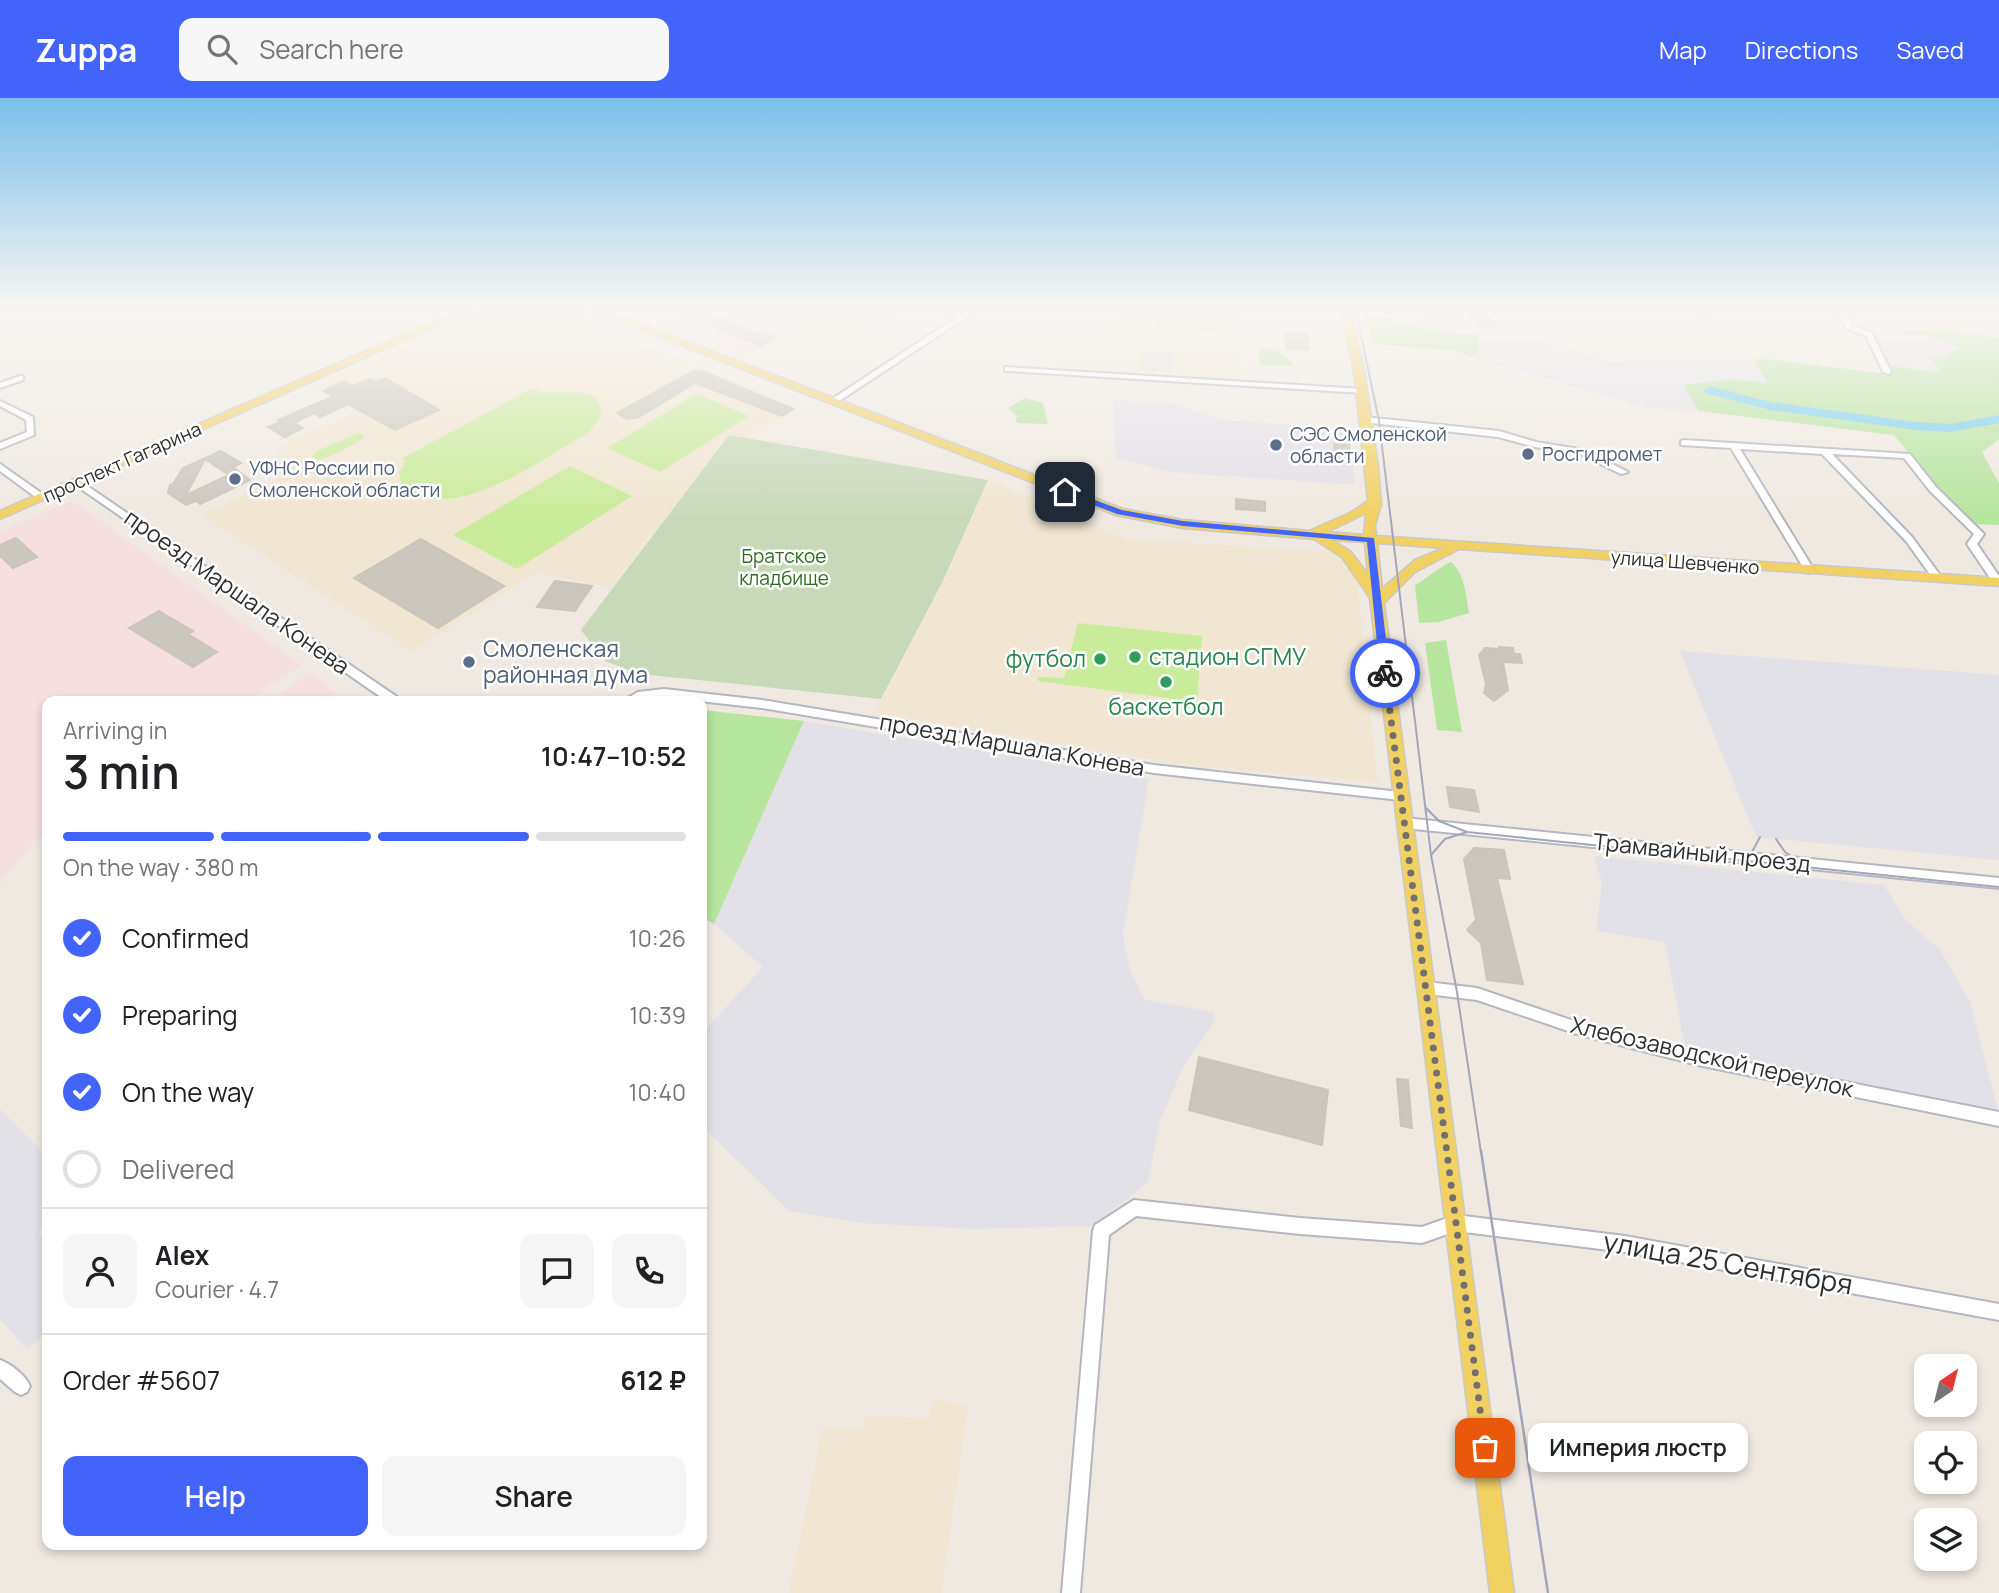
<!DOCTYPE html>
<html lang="en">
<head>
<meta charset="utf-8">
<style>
	body { margin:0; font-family:Manrope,sans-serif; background:#f6f6f6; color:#202124; height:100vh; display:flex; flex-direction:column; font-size:26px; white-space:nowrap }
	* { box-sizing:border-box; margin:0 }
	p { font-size:23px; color:#757577 }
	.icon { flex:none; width:38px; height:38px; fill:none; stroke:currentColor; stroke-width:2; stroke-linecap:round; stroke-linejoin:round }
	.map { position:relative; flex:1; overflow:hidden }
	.panel { position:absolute; left:42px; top:598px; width:665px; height:854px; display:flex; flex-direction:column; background:#fff; border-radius:14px; box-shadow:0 4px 10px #0003 }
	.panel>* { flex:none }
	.needle { width:46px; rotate:35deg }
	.buttons { position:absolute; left:1914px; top:1256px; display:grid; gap:14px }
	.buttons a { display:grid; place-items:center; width:63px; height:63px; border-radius:14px; background:#fff; box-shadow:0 4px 10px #0003; font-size:35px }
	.pin { position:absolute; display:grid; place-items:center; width:60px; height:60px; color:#fff; margin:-30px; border-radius:14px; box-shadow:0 4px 10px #0006 }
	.courier { position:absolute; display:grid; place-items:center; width:70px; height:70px; margin:-35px; border:5px solid #4264fb; border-radius:50%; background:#fff; color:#222; box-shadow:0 2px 9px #0007 }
	.bubble { position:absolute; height:49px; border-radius:14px; background:#fff; box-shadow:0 4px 10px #0003; font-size:23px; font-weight:600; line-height:49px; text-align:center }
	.overview em { font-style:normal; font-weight:600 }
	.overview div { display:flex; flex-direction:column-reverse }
	.overview { display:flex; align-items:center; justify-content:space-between; height:119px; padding:0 21px }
	h1 { font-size:46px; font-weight:600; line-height:52px }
	.bar { display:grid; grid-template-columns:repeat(4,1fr); gap:10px 7px; align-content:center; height:84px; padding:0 21px }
	.bar i { height:9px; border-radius:5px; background:#e0e0e0 }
	.bar .current { background:#4264fb }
	.bar p { grid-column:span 4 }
	.line { display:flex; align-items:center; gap:18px; padding:0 21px; border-top:2px solid #e0e0e0 }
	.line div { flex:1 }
	.round { display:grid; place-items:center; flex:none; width:74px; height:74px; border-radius:14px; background:#f6f6f6 }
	ol { padding:0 21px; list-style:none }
	li { display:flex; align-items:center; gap:21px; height:77px }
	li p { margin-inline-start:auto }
	li .icon { padding:7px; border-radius:50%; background:#4264fb; color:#fff; stroke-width:4 }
	li:last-child { color:#757577 }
	li i { width:38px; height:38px; border:4px solid #e0e0e0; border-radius:50% }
	.primary-button { display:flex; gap:14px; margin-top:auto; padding:14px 21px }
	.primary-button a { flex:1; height:80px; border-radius:14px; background:#4264fb; color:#fff; font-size:28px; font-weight:600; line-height:80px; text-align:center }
	.primary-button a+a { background:#f6f6f6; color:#202124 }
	header { display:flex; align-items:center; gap:42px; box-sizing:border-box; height:98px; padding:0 35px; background:#4264fb; color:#fff }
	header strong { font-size:33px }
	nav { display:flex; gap:38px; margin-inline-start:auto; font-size:24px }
	.search { width:490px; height:63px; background:#f6f6f6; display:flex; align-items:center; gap:18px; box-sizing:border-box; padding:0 24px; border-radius:14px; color:#757577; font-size:26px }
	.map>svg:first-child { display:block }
	.industrial { fill:#e3e1e8 }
	.education { fill:#f0e6d1 }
	.medical { fill:#f5dfe0 }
	.green { fill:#b6e59e }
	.cemetery { fill:#c8d9b8 }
	.pitch { fill:#c9ec9a }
	.plaza { fill:#dfdcd8 }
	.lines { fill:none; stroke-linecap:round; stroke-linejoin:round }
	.river { fill:#75cff0; fill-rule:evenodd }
	.building { fill:#cbc7bf; stroke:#cbc5ba; stroke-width:2; fill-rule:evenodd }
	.minor-casing { stroke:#b4b7c1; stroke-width:4 }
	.major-casing { stroke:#c9c9c9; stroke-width:3 }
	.minor { fill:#fff; fill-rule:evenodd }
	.major { fill:#f2d163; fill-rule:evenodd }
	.tram-far1 { stroke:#a3a6b8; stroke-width:2 }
	.tram { stroke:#a3a6b8; stroke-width:2.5 }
	.route { fill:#4264fb }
	.done { stroke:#726f6d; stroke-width:7; stroke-dasharray:0 12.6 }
	.service-dot { fill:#5c6f8a; stroke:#fff; stroke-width:2.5 }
	.leisure-dot { fill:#2e9e5b; stroke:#fff; stroke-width:2.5 }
	.labels { text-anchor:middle; stroke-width:5; stroke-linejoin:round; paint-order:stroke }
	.far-service-label { font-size:19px; fill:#4e5e75; stroke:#fff; text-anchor:start }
	.far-street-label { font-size:19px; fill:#2e2e2e; stroke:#fff }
	.far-park-label { font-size:19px; fill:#2c6e1b; stroke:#fff }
	.street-label { font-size:23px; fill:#2e2e2e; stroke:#fff }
	.service-label { font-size:23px; fill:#4e5e75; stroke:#fff; text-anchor:start }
	.leisure-label { font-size:23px; fill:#27864d; stroke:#fff; text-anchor:start }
	.near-street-label { font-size:28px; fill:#2e2e2e; stroke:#fff }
</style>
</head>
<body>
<header>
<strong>Zuppa</strong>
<div class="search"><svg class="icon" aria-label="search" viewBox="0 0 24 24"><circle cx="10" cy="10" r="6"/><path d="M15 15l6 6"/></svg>Search here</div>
<nav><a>Map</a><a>Directions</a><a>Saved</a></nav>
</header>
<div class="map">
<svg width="1999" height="1495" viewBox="0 0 1999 1495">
	<rect width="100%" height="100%" fill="#efe9e1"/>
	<!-- industrial -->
	<g class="industrial">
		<path d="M728,209H807L777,227Z"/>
		<path d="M1411,209H1452L1482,235L1523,242L1532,240L1611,264L1754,262L1768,286L1732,281L1684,286L1699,313L1652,311L1471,259L1478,255V236L1439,234Z"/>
		<path d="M1869,235L1924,236L1962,249L1947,263L1935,268L1943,275L1922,273L1893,268Z"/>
		<path d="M1113,302L1175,306L1223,322L1349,331L1355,387L1171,374L1116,360Z"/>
		<path d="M1680,553L1999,577V762L1756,739Z"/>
		<path d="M804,623L1149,681L1123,837L1130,873L1145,902L1214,914L1215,923L1184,967L1160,1023L1148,1084L1093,1128L972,1131L862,1125L789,1113L702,1028V935L763,869L714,826Z"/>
		<path d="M1594,758L1884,787L1904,820L1940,852L1970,904L1999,1017L1685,951L1665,844L1596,833L1602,785Z"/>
		<path d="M0,1011L47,1058V1127L38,1135L47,1145V1234L27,1251L0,1221Z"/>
	</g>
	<!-- education -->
	<g class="education">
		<path d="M489,209H551L798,310L746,339L729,336L611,489L536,474L411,553L202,417L289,375L278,352L290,342L356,313L313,288Z"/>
		<path d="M807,209H904L839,249L777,227Z"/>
		<path d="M1160,211L1240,218L1242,282L1133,274L1137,253L1093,250L1096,231L1133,214Z"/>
		<path d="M989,382L1126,441L1338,455L1356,479L1377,684L1188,667L875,615L943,486Z"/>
		<path d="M933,1301L968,1308L941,1495H789L823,1330L863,1332L866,1317L929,1321Z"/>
	</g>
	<!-- medical -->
	<g class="medical">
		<path d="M704,209H728L793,232L751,258L669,227Z"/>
		<path d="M72,403L301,567L245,604H47V734L36,742L0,785V434Z"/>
		<path d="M310,576L348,604H267Z"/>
	</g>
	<!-- green -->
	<g class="green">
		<path d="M1363,214L1439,234L1478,235V256L1471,259L1458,253L1374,246Z"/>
		<path d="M1902,232H1941L1999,240V341L1982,354L1999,385V427L1968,426L1894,337L1699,313L1683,287L1732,281L1767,285L1754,262L1766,261L1880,275L1893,268L1942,275L1929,258L1946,262L1947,258L1961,249L1924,236H1904Z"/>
		<path d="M1261,250C1275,251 1287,256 1294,268L1261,267L1258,254Z"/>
		<path d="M1025,300L1043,305L1048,326L1017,325L1015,320L1018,319L1008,310Z"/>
		<path d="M1451,464C1465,476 1466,498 1469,515L1439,524L1419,525L1415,487C1428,480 1437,470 1451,464Z"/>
		<path d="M1446,542L1462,634L1437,632L1425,545Z"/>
		<path d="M702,612L804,623L714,826L702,819Z"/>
	</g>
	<!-- cemetery -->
	<path class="cemetery" d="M729,337L988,382L942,485L881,601L640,576L605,563L581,532Z"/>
	<!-- pitch -->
	<g class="pitch">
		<path d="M1154,215L1219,217L1221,234L1155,231Z"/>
		<path d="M531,291C550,299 572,288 596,299L602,313L598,323L588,335C541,361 457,426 403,391L399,375L406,363L401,361Z"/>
		<path d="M697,296L749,318L660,374L607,350Z"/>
		<path d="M358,335L364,338L363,341L329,359L318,362L312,359L317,353Z"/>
		<path d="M570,368L632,398L517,471L453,437Z"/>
		<path d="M1078,525L1202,538L1197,604L1038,583V579L1064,580Z"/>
	</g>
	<!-- plaza -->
	<path class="plaza" d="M1142,252L1174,255L1172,274L1139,272Z"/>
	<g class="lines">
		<!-- river -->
		<path class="river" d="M1710,288L1770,304L1916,324L1950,326L1999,317V325L1950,334L1916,332L1770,312L1705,295L1703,292Z"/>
	</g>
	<!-- building -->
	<g class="building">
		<path d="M1464,209H1479L1495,228L1481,229Z"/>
		<path d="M721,218L732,222L727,225L761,238L765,235L777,239L761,248L706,226Z"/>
		<path d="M1285,234L1307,235L1309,252L1286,251Z"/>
		<path d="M695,272L704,274L793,311L782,318L695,285L639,319L627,321L617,315Z"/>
		<path d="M385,280L439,312L395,332L348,306L320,319L314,315L294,325L303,330L285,339L268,329L281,324L278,322L334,298L323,293L344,283L353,288L370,281L376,284Z"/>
		<path d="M1334,346L1349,347L1351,365L1335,364Z"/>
		<path d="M221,353L241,365L233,369L250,382L200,406L196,403L186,407L168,395L170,387L173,386L183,370ZM205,361L229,377L186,397Z"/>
		<path d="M1236,401L1265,404V413L1236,411Z"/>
		<path d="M16,440L37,459L13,470L0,458V447Z"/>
		<path d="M421,441L504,488L438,530L354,480Z"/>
		<path d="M555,483L592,488L575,513L537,509Z"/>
		<path d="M159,513L193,533L188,536L217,554L193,569L129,530Z"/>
		<path d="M1499,549L1513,550L1514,556H1520L1522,565L1503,564L1508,592L1494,603L1484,595L1486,586L1479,557L1485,550L1499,551Z"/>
		<path d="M1447,689L1474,692L1479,714L1450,709Z"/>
		<path d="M1474,750L1504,752L1510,781L1497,780L1523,886L1487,882L1481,845L1467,832L1476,822L1464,761Z"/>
		<path d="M1199,959L1328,992L1322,1047L1189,1012Z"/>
		<path d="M1397,981L1408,982L1412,1030L1401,1028Z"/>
	</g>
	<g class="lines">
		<!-- minor casing -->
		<g class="minor-casing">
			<g id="minor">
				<path d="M972,209H982L836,305L829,303Z"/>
				<path d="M1691,209H1700L1708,217L1701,219Z"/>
				<path d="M1835,209H1843L1852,227L1872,235L1891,274L1890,276L1883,274L1866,238L1846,230Z"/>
				<path d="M1005,269L1362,291L1366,293L1362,295L1008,273H1005Z"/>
				<path d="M20,278H23V282L0,290V285Z"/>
				<path d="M0,303L33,319L34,337L0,351V345L27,334L26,322L0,308Z"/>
				<path d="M1365,319L1499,333L1536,344L1585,352L1628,374L1621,376L1580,356L1535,349L1498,339L1362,324L1361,322Z"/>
				<path d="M1684,342L1910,356L1936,389L1984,436L1977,446L1999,478V487L1994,486L1967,446L1974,436L1930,393L1904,360L1832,356L1912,439L1942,480L1940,482H1934L1906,443L1822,356L1740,351L1814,472L1809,475L1806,474L1731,350L1681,347V343Z"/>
				<path d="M0,366L44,397V401H38L0,373Z"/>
				<path d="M77,381L400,601L401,604H388L74,386L72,384Z"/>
				<path d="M664,591L762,602L1154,667L1400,694L1406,698L1400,702L1154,675L762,610L664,599L644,601L637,604H621L638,594Z"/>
				<path d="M1404,720L1999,780V790L1404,730L1398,725Z"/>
				<path d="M1427,884L1477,890L1577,924L1698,955L1999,1014V1028L1698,967L1577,936L1477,902L1427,896L1422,894L1420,890L1422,886Z"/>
				<path d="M1134,1102L1300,1120L1422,1129L1456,1117L1625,1138L1999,1206V1222L1625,1154L1456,1133L1422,1145L1300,1136L1136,1118L1109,1137L1080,1495H1062L1093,1133L1095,1127Z"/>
				<path d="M0,1262C11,1266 25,1277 30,1288L27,1294L21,1297L15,1294L0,1281Z"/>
			</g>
		</g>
		<!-- major casing -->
		<g class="major-casing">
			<g id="major">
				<path d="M466,209H480L0,421V413Z"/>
				<path d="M583,209H597L1123,411L1183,422L1309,433L1350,415L1368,403L1354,273L1340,209H1350L1364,273L1378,369L1381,406L1375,427L1376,438L1999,480V488L1459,451L1415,474L1384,505L1514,1495H1490L1370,500L1342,459L1314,441L1183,430L1116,417ZM1366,415L1364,437L1327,434ZM1332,442L1365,444L1368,477L1351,454ZM1377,445L1444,450L1415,462L1382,491Z"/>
			</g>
		</g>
		<!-- minor -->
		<use href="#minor" class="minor"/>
		<!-- major -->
		<use href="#major" class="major"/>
		<!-- tram-far1 -->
		<g class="tram-far1">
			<path d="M1355,209L1379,323L1431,757L1457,894L1481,1055"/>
			<path d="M1426,710L1439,723L1467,734L1999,789"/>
			<path d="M1776,741L1785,754L1804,766"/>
			<path d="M1431,757L1445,741L1467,734"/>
			<path d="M1740,757L1752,754L1760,739"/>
		</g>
		<!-- tram -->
		<path class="tram" d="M1481,1053L1548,1495"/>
	</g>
	<!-- sky -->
	<linearGradient id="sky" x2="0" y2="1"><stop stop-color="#7abfeb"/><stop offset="0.5" stop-color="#f8f5f2"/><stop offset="1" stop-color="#f8f5f2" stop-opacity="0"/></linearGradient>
	<rect width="1999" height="419" fill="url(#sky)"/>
	<!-- route -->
	<path class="route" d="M1065,391L1122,412L1183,423L1374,440L1390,575L1385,578L1380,575L1367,444L1183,428L1117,416L1062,395Z"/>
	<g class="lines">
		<!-- done -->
		<path class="done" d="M1385,575L1485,1350"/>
	</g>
	<!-- markers -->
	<g class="service-dot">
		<circle cx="1276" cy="347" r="7"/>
		<circle cx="1528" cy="356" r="7"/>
		<circle cx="235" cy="381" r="7"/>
		<circle cx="469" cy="564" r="7"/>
	</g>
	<g class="leisure-dot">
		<circle cx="1135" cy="559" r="7"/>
		<circle cx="1100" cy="561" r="7"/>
		<circle cx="1166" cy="584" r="7"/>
	</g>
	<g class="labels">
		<!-- far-service labels -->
		<g class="far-service-label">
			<text x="1290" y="343">СЭС Смоленской<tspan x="1290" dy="22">области</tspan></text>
			<text x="1542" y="363">Росгидромет</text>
			<text x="249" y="377">УФНС России по<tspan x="249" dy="22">Смоленской области</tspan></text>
		</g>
		<!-- far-street labels -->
		<g class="far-street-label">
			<text transform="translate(122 364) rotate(-24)" y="7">проспект Гагарина</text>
			<text transform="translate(1685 464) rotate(4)" y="7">улица Шевченко</text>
		</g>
		<!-- far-park labels -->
		<g class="far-park-label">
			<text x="784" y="465">Братское<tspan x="784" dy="22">кладбище</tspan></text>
		</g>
		<!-- street labels -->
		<g class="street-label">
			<text transform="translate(237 494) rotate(35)" y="8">проезд Маршала Конева</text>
			<text transform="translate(1012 647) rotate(10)" y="8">проезд Маршала Конева</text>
			<text transform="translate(1702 755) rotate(6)" y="8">Трамвайный проезд</text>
			<text transform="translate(1712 959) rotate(13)" y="8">Хлебозаводской переулок</text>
		</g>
		<!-- service labels -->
		<g class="service-label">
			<text x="483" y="559">Смоленская<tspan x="483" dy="26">районная дума</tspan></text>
		</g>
		<!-- leisure labels -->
		<g class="leisure-label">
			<text x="1149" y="567">стадион СГМУ</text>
			<text x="1086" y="569" text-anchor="end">футбол</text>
			<text x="1166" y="617" text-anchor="middle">баскетбол</text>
		</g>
		<!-- near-street labels -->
		<g class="near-street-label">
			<text transform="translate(1728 1165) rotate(10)" y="10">улица 25 Сентября</text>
		</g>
	</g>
</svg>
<div class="buttons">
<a><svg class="needle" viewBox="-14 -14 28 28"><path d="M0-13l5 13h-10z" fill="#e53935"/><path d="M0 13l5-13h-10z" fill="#757577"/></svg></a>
<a><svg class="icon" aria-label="locate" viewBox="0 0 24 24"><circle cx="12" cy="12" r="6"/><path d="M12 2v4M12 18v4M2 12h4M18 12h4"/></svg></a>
<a><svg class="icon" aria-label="layers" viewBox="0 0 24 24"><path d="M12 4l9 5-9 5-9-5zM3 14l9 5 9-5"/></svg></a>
</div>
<div class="pin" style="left:1485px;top:1350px;background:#ea580c"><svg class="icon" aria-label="bag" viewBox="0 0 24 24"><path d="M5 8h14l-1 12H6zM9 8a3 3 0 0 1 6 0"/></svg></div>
<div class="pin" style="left:1065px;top:394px;background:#1f2937"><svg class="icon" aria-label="home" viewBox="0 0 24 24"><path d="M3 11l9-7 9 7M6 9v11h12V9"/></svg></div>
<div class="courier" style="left:1385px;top:575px"><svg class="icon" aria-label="bike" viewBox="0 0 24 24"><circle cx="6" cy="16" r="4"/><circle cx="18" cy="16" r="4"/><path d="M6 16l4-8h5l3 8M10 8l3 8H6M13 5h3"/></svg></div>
<div class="bubble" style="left:1528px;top:1325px;width:220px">Империя люстр</div>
<section class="panel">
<div class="overview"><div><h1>3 min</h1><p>Arriving in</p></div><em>10:47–10:52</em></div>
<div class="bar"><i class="current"></i><i class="current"></i><i class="current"></i><i></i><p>On the way · 380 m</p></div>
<ol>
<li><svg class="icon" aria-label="check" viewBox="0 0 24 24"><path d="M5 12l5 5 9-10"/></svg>Confirmed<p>10:26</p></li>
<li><svg class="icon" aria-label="check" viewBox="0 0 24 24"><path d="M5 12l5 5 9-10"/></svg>Preparing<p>10:39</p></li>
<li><svg class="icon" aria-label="check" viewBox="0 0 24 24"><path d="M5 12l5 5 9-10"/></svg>On the way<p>10:40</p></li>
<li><i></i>Delivered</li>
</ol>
<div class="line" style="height:126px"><a class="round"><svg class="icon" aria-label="person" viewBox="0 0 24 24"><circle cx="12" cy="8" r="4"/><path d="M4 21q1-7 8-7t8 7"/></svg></a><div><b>Alex</b><p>Courier · 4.7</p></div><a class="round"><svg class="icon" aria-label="chat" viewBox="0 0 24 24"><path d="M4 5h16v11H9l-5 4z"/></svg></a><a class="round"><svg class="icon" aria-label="phone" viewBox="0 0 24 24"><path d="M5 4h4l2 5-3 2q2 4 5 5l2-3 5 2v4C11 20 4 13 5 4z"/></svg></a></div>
<div class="line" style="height:91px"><div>Order #5607</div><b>612 ₽</b></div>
<div class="primary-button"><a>Help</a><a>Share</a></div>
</section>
</div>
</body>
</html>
